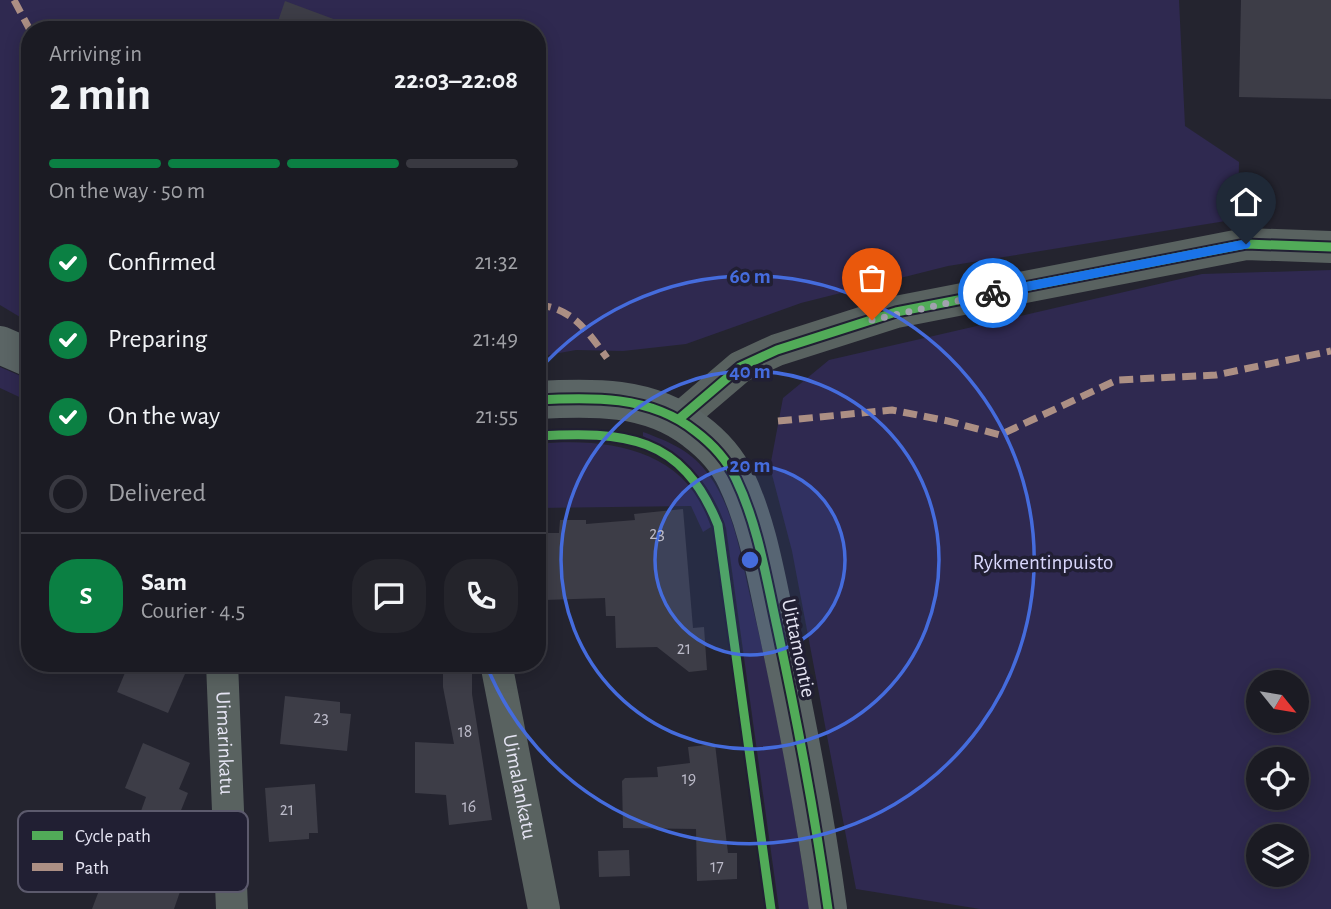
<!DOCTYPE html>
<html lang="en">
<head>
<meta charset="utf-8">
<style>
	body { margin:0; font-family:"Alegreya Sans",sans-serif; background:#24242b; color:#f1f3f6; height:100vh; display:flex; flex-direction:column; font-size:26px; white-space:nowrap }
	* { box-sizing:border-box; margin:0 }
	p { font-size:23px; color:#a0a1a6 }
	.icon { flex:none; width:38px; height:38px; fill:none; stroke:currentColor; stroke-width:2; stroke-linecap:round; stroke-linejoin:round }
	.map { position:relative; flex:1; overflow:hidden }
	.sheet { position:absolute; left:21px; top:21px; width:525px; height:651px; display:flex; flex-direction:column; background:#1b1b23; border-radius:28px; box-shadow:0 4px 18px #0003,0 0 0 2px #393941 }
	.sheet>* { flex:none }
	.needle { width:46px; rotate:120deg }
	.tools { position:absolute; left:1246px; top:670px; display:grid; gap:14px }
	.tools a { display:grid; place-items:center; width:63px; height:63px; border-radius:50%; background:#1b1b23; box-shadow:0 4px 18px #0003,0 0 0 2px #393941; font-size:35px }
	.pin { position:absolute; display:grid; place-items:center; width:60px; height:60px; color:#fff; margin:-72px -30px; border-radius:50% 50% 50% 0; rotate:-45deg; box-shadow:0 0 7px #0007 }
	.pin .icon { rotate:45deg }
	.courier { position:absolute; display:grid; place-items:center; width:70px; height:70px; margin:-35px; border:5px solid #1a73e8; border-radius:50%; background:#fff; color:#222; box-shadow:0 2px 9px #0007 }
	.head em { font-style:normal; font-weight:700 }
	.head div { display:flex; flex-direction:column-reverse }
	.head { display:flex; align-items:center; justify-content:space-between; height:119px; padding:0 28px }
	h1 { font-size:46px; font-weight:700; line-height:52px }
	.bar { display:grid; grid-template-columns:repeat(4,1fr); gap:10px 7px; align-content:center; height:84px; padding:0 28px }
	.bar i { height:9px; border-radius:5px; background:#393941 }
	.bar .on { background:#0b8043 }
	.bar p { grid-column:span 4 }
	.line { display:flex; align-items:center; gap:18px; padding:0 28px; border-top:2px solid #393941 }
	.line div { flex:1 }
	.round { display:grid; place-items:center; flex:none; width:74px; height:74px; border-radius:28px; background:#24242b }
	ol { padding:0 28px; list-style:none }
	li { display:flex; align-items:center; gap:21px; height:77px }
	li p { margin-inline-start:auto }
	li .icon { padding:7px; border-radius:50%; background:#0b8043; color:#fff; stroke-width:4 }
	li:last-child { color:#a0a1a6 }
	li i { width:38px; height:38px; border:4px solid #393941; border-radius:50% }
	.map>svg:first-child { display:block }
	.green { fill:#2f2950; fill-rule:evenodd }
	.building { fill:#3d3d47 }
	.lines { fill:none; stroke-linecap:round; stroke-linejoin:round }
	.street { stroke:#596260; stroke-width:32 }
	.secondary { stroke:#5b6565; stroke-width:38 }
	.quiet { stroke:#ac8f84; stroke-width:7; stroke-dasharray:14 7; stroke-linecap:butt }
	.cycleway-casing { stroke:#211f33; stroke-width:13 }
	.cycleway { stroke:#51ab58; stroke-width:9 }
	.done { stroke:#a1a1ae; stroke-width:7; stroke-dasharray:0 12.6 }
	.route { stroke:#1a73e8; stroke-width:9 }
	.ring { fill:none; stroke:#456cdd; stroke-width:3.5 }
	.labels { text-anchor:middle; stroke-width:7; stroke-linejoin:round; paint-order:stroke }
	.number-label { font-size:18px; fill:#bbbac8 }
	.park-label { font-size:21px; fill:#dad8fd; stroke:#211f33 }
	.street-label { font-size:21px; fill:#e5e4f3; stroke:#211f33 }
	.key { fill:#211f33; stroke:#5c5a6d; stroke-width:2 }
	.key-label { font-size:19px; fill:#e5e4f3 }
	.centre { fill:#456cdd; stroke:#211f33; stroke-width:3.5 }
	.ring-label { font-size:21px; text-anchor:middle; font-weight:bold; fill:#456cdd; stroke:#211f33; stroke-width:7; stroke-linejoin:round; paint-order:stroke }
</style>
</head>
<body>
<div class="map">
<svg width="1331" height="909" viewBox="0 0 1331 909">
	<rect width="100%" height="100%" fill="#24242f"/>
	<!-- green -->
	<g class="green">
		<path d="M0,0H1179L1185,126L1239,162L1238,219L948,266L801,303L686,344L623,351L576,350L537,357V30H30V323L0,305Z"/>
		<path d="M1331,270V909H980L856,889L792,551L770,467L783,398L829,360L1202,274ZM1258,682H1297V721H1258ZM1258,760H1297V798H1258ZM1297,836V875H1258V836Z"/>
		<path d="M0,367L30,380V402L0,388Z"/>
		<path d="M643,432C670,442 692,451 709,475C735,511 741,558 751,600C776,702 794,805 809,909H779L726,528C709,478 687,462 643,436Z"/>
		<path d="M537,444C609,437 687,449 711,527L703,532L691,506L537,508Z"/>
	</g>
	<!-- building -->
	<g class="building">
		<path d="M1241,0H1331V99L1239,97Z"/>
		<path d="M285,1L355,27V30H275Z"/>
		<path d="M683,509L693,628L704,627L707,670L689,672L657,647L616,648L615,616H606L605,598L544,600L545,533H559L560,520H586V524L635,520L634,514Z"/>
		<path d="M129,663H159L185,674L168,713L117,692Z"/>
		<path d="M443,663H472V694L492,820L449,825L446,795L415,793V742L454,744L443,687Z"/>
		<path d="M285,696L340,702V713L351,714L347,751L280,744Z"/>
		<path d="M143,743L190,763L179,789L188,793L165,850L191,860L174,909H92L111,859L125,856L146,797L125,788Z"/>
		<path d="M715,744L728,853H737V879L697,881L696,829L623,828L622,781L625,778L658,777L657,767L690,763L688,747Z"/>
		<path d="M315,784L318,833H309V839L269,842L265,788Z"/>
		<path d="M629,850L630,876L599,877L598,851Z"/>
	</g>
	<g class="lines">
		<!-- street -->
		<g class="street">
			<path d="M679,419L740,367L777,350L896,312L1246,244L1331,247"/>
			<path id="s1" d="M222,663L232,909"/>
			<path id="s2" d="M496,663L544,909"/>
		</g>
		<!-- secondary -->
		<g class="secondary">
			<path d="M0,345L30,358"/>
			<path d="M537,400C591,397 650,395 695,431C711,443 727,460 736,479C758,525 766,577 777,627C797,720 815,814 828,909"/>
		</g>
		<!-- quiet -->
		<g class="quiet">
			<path d="M14,0L30,30"/>
			<path d="M537,305C572,307 588,332 607,358"/>
			<path d="M778,421L892,410L948,421L1000,435L1117,380L1216,375L1331,351"/>
		</g>
		<!-- cycleway casing -->
		<g class="cycleway-casing">
			<g id="cycleway">
				<path d="M537,400C591,397 650,395 695,431C711,443 727,460 736,479C758,525 766,577 777,627C797,720 815,814 828,909"/>
				<path d="M679,419L740,367L777,350L896,312L1246,244L1331,247"/>
				<path d="M537,436C624,431 682,435 718,525L771,909"/>
			</g>
		</g>
		<!-- cycleway -->
		<use href="#cycleway" class="cycleway"/>
	</g>
	<g class="lines">
		<!-- done -->
		<path class="done" d="M872,320L993,293"/>
		<!-- route -->
		<path class="route" d="M993,293L1246,244"/>
	</g>
	<!-- distance rings -->
	<circle cx="750" cy="560" r="95" fill="#456cdd" fill-opacity=".12"/>
	<g class="ring">
		<circle cx="750" cy="560" r="95"/>
		<circle cx="750" cy="560" r="189"/>
		<path d="M537 372A284 284 0 1 1 486 664"/>
	</g>
	<g class="labels">
		<!-- number labels -->
		<g class="number-label">
			<text x="657" y="539">23</text>
			<text x="684" y="654">21</text>
			<text x="321" y="723">23</text>
			<text x="465" y="737">18</text>
			<text x="689" y="784">19</text>
			<text x="469" y="812">16</text>
			<text x="287" y="815">21</text>
			<text x="717" y="872">17</text>
		</g>
		<!-- park labels -->
		<g class="park-label">
			<text x="1043" y="569">Rykmentinpuisto</text>
		</g>
		<!-- street labels -->
		<g class="street-label">
			<text transform="translate(799 648) rotate(78)" y="7">Uittamontie</text>
			<text dy="7" stroke="none"><textPath href="#s1" startOffset="80">Uimarinkatu</textPath></text>
			<text dy="7" stroke="none"><textPath href="#s2" startOffset="126">Uimalankatu</textPath></text>
		</g>
	</g>
	<!-- legend -->
	<rect x="18" y="811" width="230" height="81" rx="10" class="key"/>
	<rect x="32" y="831" width="31" height="9" fill="#51ab58"/>
	<rect x="32" y="863" width="31" height="8" fill="#ac8f84"/>
	<g class="key-label">
		<text x="75" y="842">Cycle path</text>
		<text x="75" y="874">Path</text>
	</g>
	<circle cx="750" cy="560" r="10" class="centre"/>
	<g class="ring-label">
		<text x="750" y="283">60 m</text>
		<text x="750" y="378">40 m</text>
		<text x="750" y="472">20 m</text>
	</g>
</svg>
<div class="tools">
<a><svg class="needle" viewBox="-14 -14 28 28"><path d="M0-13l5 13h-10z" fill="#e53935"/><path d="M0 13l5-13h-10z" fill="#a0a1a6"/></svg></a>
<a><svg class="icon" aria-label="locate" viewBox="0 0 24 24"><circle cx="12" cy="12" r="6"/><path d="M12 2v4M12 18v4M2 12h4M18 12h4"/></svg></a>
<a><svg class="icon" aria-label="layers" viewBox="0 0 24 24"><path d="M12 4l9 5-9 5-9-5zM3 14l9 5 9-5"/></svg></a>
</div>
<div class="pin" style="left:872px;top:320px;background:#ea580c"><svg class="icon" aria-label="bag" viewBox="0 0 24 24"><path d="M5 8h14l-1 12H6zM9 8a3 3 0 0 1 6 0"/></svg></div>
<div class="pin" style="left:1246px;top:244px;background:#1f2937"><svg class="icon" aria-label="home" viewBox="0 0 24 24"><path d="M3 11l9-7 9 7M6 9v11h12V9"/></svg></div>
<div class="courier" style="left:993px;top:293px"><svg class="icon" aria-label="bike" viewBox="0 0 24 24"><circle cx="6" cy="16" r="4"/><circle cx="18" cy="16" r="4"/><path d="M6 16l4-8h5l3 8M10 8l3 8H6M13 5h3"/></svg></div>
<section class="sheet">
<div class="head"><div><h1>2 min</h1><p>Arriving in</p></div><em>22:03–22:08</em></div>
<div class="bar"><i class="on"></i><i class="on"></i><i class="on"></i><i></i><p>On the way · 50 m</p></div>
<ol>
<li><svg class="icon" aria-label="check" viewBox="0 0 24 24"><path d="M5 12l5 5 9-10"/></svg>Confirmed<p>21:32</p></li>
<li><svg class="icon" aria-label="check" viewBox="0 0 24 24"><path d="M5 12l5 5 9-10"/></svg>Preparing<p>21:49</p></li>
<li><svg class="icon" aria-label="check" viewBox="0 0 24 24"><path d="M5 12l5 5 9-10"/></svg>On the way<p>21:55</p></li>
<li><i></i>Delivered</li>
</ol>
<div class="line" style="height:126px"><b class="round" style="background:#0b8043;color:#fff">S</b><div><b>Sam</b><p>Courier · 4.5</p></div><a class="round"><svg class="icon" aria-label="chat" viewBox="0 0 24 24"><path d="M4 5h16v11H9l-5 4z"/></svg></a><a class="round"><svg class="icon" aria-label="phone" viewBox="0 0 24 24"><path d="M5 4h4l2 5-3 2q2 4 5 5l2-3 5 2v4C11 20 4 13 5 4z"/></svg></a></div>
</section>
</div>
</body>
</html>
